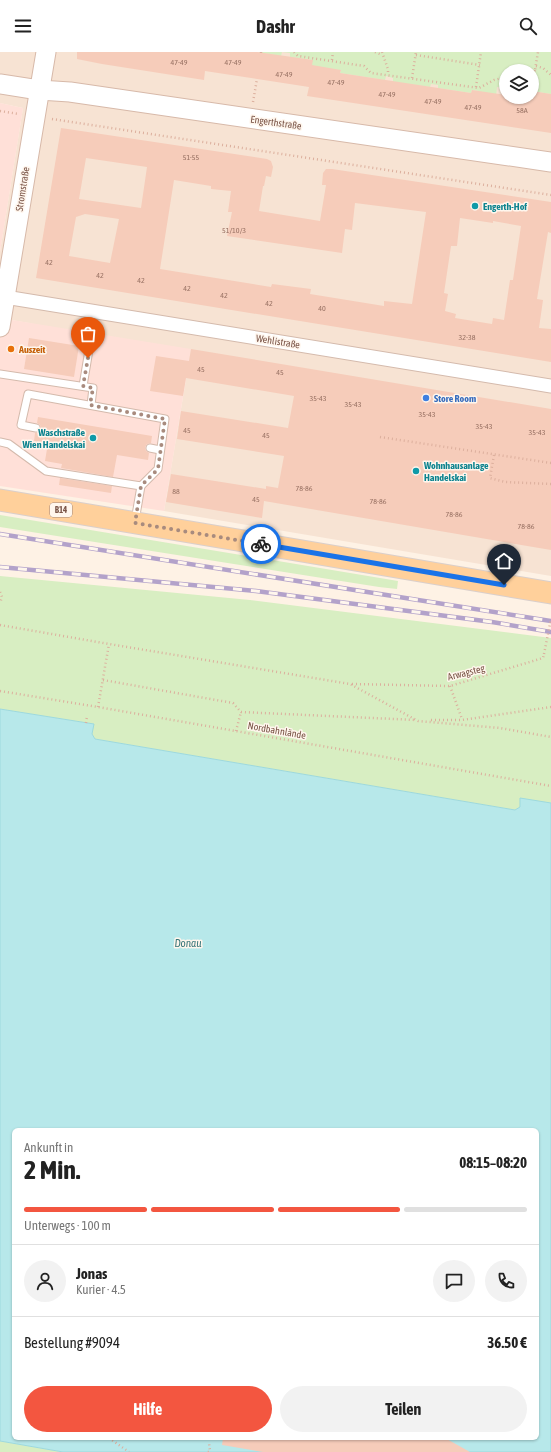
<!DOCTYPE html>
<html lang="de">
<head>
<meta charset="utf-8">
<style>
	body { margin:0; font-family:"Asap Condensed",sans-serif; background:#f2f2f2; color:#222; height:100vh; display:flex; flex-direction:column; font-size:15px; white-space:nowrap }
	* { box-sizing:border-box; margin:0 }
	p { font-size:13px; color:#767676 }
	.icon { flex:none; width:22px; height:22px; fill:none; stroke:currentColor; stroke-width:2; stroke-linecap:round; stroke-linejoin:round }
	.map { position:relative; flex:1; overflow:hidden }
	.details { position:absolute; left:12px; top:1076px; width:527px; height:312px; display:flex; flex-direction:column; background:#fff; border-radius:6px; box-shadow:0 1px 3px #0004 }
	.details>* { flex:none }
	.tools { position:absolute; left:499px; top:12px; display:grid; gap:8px }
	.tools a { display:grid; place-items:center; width:40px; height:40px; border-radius:50%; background:#fff; box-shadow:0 1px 3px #0004; font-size:20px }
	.pin { position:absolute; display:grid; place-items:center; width:34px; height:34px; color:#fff; margin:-41px -17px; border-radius:50% 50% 50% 0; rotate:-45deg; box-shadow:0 0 4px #0007 }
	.pin .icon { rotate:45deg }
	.courier { position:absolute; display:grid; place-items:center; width:40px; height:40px; margin:-20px; border:3px solid #1a73e8; border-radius:50%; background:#fff; color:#222; box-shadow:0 1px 5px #0007 }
	.summary em { font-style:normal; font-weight:700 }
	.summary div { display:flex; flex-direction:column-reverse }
	.summary { display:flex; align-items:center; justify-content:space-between; height:68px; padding:0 12px }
	h1 { font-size:26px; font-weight:700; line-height:30px }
	.bar { display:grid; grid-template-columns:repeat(4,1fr); gap:6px 4px; align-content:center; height:48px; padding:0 12px }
	.bar i { height:5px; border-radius:3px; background:#e0e0e0 }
	.bar .current { background:#f35640 }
	.bar p { grid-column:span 4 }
	.line { display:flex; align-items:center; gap:10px; padding:0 12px; border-top:1px solid #e0e0e0 }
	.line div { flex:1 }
	.round { display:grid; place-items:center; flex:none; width:42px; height:42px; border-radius:21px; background:#f2f2f2 }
	.cta { display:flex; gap:8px; margin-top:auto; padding:8px 12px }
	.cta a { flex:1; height:46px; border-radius:24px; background:#f35640; color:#fff; font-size:16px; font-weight:700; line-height:46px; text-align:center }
	.cta a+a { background:#f2f2f2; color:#222 }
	header { display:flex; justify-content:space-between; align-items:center; height:52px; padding:0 12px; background:#fff; font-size:18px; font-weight:700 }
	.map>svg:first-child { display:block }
	.residential { fill:#f7e3d3; fill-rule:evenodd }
	.commercial { fill:#ffe0d8 }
	.green { fill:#d8eec2 }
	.water { fill:#b7e8ea; stroke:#9dd9dd; fill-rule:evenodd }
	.building { fill:#f6ccba; fill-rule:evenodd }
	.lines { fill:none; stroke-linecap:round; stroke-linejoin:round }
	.lane-casing { stroke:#d4baac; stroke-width:9 }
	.street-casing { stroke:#d4baac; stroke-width:15 }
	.secondary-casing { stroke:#d7b9a9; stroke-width:21 }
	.primary-casing { stroke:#dacfcb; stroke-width:23 }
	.path { stroke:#dcaf9d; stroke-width:2.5; stroke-dasharray:1 3; stroke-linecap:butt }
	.lane { stroke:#fff; stroke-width:7 }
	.street { stroke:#fff; stroke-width:13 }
	.secondary { stroke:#fff; stroke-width:19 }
	.primary { stroke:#ffd09b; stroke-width:21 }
	.rail-casing { stroke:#b3a2ca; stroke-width:4.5 }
	.rail { stroke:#fff6ed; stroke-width:3; stroke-dasharray:9; stroke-linecap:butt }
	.path-bridge { stroke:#dcaf9d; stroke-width:2.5; stroke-dasharray:1 3; stroke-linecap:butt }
	.done { stroke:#a88b7e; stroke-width:4; stroke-dasharray:0 7.2 }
	.route { stroke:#1a73e8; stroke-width:5 }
	.culture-dot { fill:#0f9aa8; stroke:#fff6ed; stroke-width:1.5 }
	.food-dot { fill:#e8710a; stroke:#fff6ed; stroke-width:1.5 }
	.shop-dot { fill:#3f7fe0; stroke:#fff6ed; stroke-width:1.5 }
	.labels { text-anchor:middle; stroke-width:3; stroke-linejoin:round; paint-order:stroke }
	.number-label { font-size:8px; fill:#997264 }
	.shield { fill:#fff6ed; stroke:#a28579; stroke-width:1 }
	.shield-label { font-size:9px; font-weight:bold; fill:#7a5447 }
	.street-label { font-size:10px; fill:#7a5447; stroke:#fff6ed }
	.culture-label { font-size:10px; font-weight:bold; fill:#0d838f; stroke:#fff6ed; text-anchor:start }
	.food-label { font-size:10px; font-weight:bold; fill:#c56008; stroke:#fff6ed; text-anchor:start }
	.shop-label { font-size:10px; font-weight:bold; fill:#366cbe; stroke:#fff6ed; text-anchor:start }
	.water-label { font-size:11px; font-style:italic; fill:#377579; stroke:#fff6ed }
</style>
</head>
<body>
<header><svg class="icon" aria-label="menu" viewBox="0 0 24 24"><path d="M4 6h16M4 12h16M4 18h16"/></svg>Dashr<svg class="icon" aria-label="search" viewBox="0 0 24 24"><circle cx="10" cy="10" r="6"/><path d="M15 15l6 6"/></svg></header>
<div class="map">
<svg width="551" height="1400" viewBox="0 0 551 1400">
	<rect width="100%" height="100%" fill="#fef2e5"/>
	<!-- residential -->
	<path class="residential" d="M0,0H551V524L164,459L189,309L29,271L0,266V200L23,56L0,51ZM506,19H532V45H506Z"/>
	<!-- commercial -->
	<g class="commercial">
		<path d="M0,51L23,56L0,200Z"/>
		<path d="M0,266L191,297L164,459L0,434Z"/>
	</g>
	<!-- green -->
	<g class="green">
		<path d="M257,0H551V42L532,39V19H506V36L497,35L496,45L478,42L479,39L472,38L471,41L438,36V33L431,32L430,35L393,30V26L386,24L385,28L340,21L341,18L311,17L312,8L290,5V1L282,0L281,4Z"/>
		<path d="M0,463L398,529L397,537L379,535L0,475Z"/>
		<path d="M0,524L250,548L551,586V751L521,747L520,755L515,758L95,687L92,682L93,672L0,657Z"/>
		<path d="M0,1389L63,1400H0Z"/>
	</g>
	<!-- water -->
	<path class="water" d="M0,657L94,672L92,682L95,687L515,758L520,755V746L551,751V1400H63L0,1389ZM14,1078H537V1386H14Z"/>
	<!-- building -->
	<g class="building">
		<path d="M77,0H257L313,8L312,13L341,18L340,21L471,41L472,38L506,43V45H532V39L551,42V81L307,44L309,35L205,19L204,28L102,12L77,7Z"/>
		<path d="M61,76L267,107L271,109L273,115L271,125L266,124L264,134H263L259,159L320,169L326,133H322L323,121L326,117H332L551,150V181L548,180L537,247L543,248L539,276L551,277V310L36,226ZM86,106L147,115L141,156L79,147ZM174,128L211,134V137L231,139L228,160H232L227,184L342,201L345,177L352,178L355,151L426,160L412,252L384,249V254L310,242L311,237L272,232L271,235L160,217ZM85,162L119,167L110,211L69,204L76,165ZM460,166L493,171V169L521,174L513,228H510L504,268L493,266L492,272L455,266L456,262L445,259L448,242L444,241L451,194H457Z"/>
		<path d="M29,286L79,294L74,325L24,317Z"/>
		<path d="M191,297L551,357V498L264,449L262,466L166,450L171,422L266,437V434L278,436L284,404L177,387L181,359L288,376L294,344L186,326L183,344L150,339L156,304L189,309Z"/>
		<path d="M38,365L152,384L151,391L147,392L145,395L146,399L149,401L148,408L117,403L113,425L61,416L62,412L45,409L48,391L34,389L35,381L39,380L41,377L40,373L37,371Z"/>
		<path d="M60,426L112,434L111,441L59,433Z"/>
		<path d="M223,1386H445L470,1400H263L222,1393Z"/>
	</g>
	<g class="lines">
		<!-- lane casing -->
		<g class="lane-casing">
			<g id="lane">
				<path d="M0,322L93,336L91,353"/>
				<path d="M83,334L90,292"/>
				<path d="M36,376L21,373L28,342L165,367L158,417L141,434"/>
				<path d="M0,390L9,392L46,419L141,434L135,469"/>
				<path d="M150,396L160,398"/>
			</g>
		</g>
		<!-- street casing -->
		<g class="street-casing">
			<path id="street" d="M5,245L551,334"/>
		</g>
		<!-- secondary casing -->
		<g class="secondary-casing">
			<g id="secondary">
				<path d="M0,32L39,38L70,40L551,110"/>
				<path d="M0,275L46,0"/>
			</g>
		</g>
		<!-- primary casing -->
		<g class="primary-casing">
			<path id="primary" d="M0,448L551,541"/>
		</g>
		<!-- path -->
		<g class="path">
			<path d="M294,0L298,4L364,14L371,21L479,36L494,28L506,25"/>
			<path d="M375,0L382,3"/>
			<path d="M382,0L388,17V23"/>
			<path d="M261,1V0"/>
			<path d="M416,3L480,13"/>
			<path d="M332,8L333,0"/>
			<path d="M536,14L543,16L551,23"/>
			<path d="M532,19L535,18L538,0"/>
			<path d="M412,26L416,0"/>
			<path d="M532,31L535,18"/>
			<path d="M476,35L481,0"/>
			<path d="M253,50L257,27"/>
			<path d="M0,59L19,62"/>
			<path d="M52,67L551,143"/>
			<path d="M380,385L551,411"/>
			<path d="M494,403L490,426L505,430L551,432"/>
			<path d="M0,540L2,545L0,551"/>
			<path d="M0,573L109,592L350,632L418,669L500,676L551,685"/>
			<path d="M103,628L233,651L241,660L416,668"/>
			<path d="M352,632L450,634L543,606L544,602"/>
			<path d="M450,634L462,667"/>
			<path d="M0,639L98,655L551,734"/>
			<path d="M98,655L109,592"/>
			<path d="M431,668H462L551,655"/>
			<path d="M86,671L87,664"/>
			<path d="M236,679L241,660"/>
			<path d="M109,1386L129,1400"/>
			<path d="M208,1400L210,1399L209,1391"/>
		</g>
		<!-- lane -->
		<use href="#lane" class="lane"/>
		<!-- street -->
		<use href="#street" class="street"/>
		<!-- secondary -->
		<use href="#secondary" class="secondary"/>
		<!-- primary -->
		<use href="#primary" class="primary"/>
		<!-- rail casing -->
		<g class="rail-casing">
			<g id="rail">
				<path d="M0,482L551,569"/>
				<path d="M0,515L256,539L492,570L551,580"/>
			</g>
		</g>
		<!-- rail -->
		<use href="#rail" class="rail"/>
		<!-- path-bridge -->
		<path class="path-bridge" d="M544,602L551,567"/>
	</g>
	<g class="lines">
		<!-- done -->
		<path class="done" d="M88,306L83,334L93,336L90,353L165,367L158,417L141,434L135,471L261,492"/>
		<!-- route -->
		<path class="route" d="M261,492L504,533"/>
	</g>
	<!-- markers -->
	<g class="culture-dot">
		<circle cx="475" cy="154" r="4"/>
		<circle cx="93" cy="386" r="4"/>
		<circle cx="416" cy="419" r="4"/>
	</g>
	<circle class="food-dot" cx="11" cy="297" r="4"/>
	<circle class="shop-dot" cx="426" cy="346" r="4"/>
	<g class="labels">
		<!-- number labels -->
		<g class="number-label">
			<text x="179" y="13">47-49</text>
			<text x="233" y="13">47-49</text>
			<text x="284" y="25">47-49</text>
			<text x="336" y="33">47-49</text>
			<text x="387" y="45">47-49</text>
			<text x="433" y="52">47-49</text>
			<text x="473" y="58">47-49</text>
			<text x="522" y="61">58A</text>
			<text x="191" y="108">51-55</text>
			<text x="234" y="181">51/10/3</text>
			<text x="49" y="213">42</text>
			<text x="100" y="226">42</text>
			<text x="141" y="231">42</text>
			<text x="187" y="239">42</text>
			<text x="224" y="246">42</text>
			<text x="269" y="254">42</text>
			<text x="322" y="259">40</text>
			<text x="467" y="288">32-38</text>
			<text x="201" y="320">45</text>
			<text x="280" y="323">45</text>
			<text x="318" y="349">35-43</text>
			<text x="353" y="355">35-43</text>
			<text x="427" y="365">35-43</text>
			<text x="484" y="377">35-43</text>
			<text x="187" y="381">45</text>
			<text x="537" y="383">35-43</text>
			<text x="266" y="386">45</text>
			<text x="304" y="439">78-86</text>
			<text x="176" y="442">88</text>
			<text x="256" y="450">45</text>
			<text x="378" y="452">78-86</text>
			<text x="454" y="465">78-86</text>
			<text x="526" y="477">78-86</text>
		</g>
		<!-- shield labels -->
		<rect class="shield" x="50" y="451" width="22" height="14" rx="3"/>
		<g class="shield-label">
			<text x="61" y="461">B14</text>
		</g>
		<!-- street labels -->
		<g class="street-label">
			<text transform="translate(276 70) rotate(8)" y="4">Engerthstraße</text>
			<text transform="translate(22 137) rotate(-81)" y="4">Stromstraße</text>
			<text transform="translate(278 289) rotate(9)" y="4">Wehlistraße</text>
			<text transform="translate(466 620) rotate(-14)" y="4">Arwagsteg</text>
			<text transform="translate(277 678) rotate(10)" y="4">Nordbahnlände</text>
		</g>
		<!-- culture labels -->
		<g class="culture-label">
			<text x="483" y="158">Engerth-Hof</text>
			<text x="85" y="384" text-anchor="end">Waschstraße<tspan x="85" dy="12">Wien Handelskai</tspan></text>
			<text x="424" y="417">Wohnhausanlage<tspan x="424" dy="12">Handelskai</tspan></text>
		</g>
		<!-- food labels -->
		<g class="food-label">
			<text x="19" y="301">Auszeit</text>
		</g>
		<!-- shop labels -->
		<g class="shop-label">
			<text x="434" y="350">Store Room</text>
		</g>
		<!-- water labels -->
		<g class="water-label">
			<text x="188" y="895">Donau</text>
		</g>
	</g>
</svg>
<div class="tools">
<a><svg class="icon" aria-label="layers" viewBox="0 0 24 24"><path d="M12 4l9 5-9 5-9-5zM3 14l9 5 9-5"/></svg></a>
</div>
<div class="pin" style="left:88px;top:306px;background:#ea580c"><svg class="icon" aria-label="bag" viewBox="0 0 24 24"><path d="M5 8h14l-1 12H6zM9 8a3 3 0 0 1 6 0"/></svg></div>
<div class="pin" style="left:504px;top:533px;background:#1f2937"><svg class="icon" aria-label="home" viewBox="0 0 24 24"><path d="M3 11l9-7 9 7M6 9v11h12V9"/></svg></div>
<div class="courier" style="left:261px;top:492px"><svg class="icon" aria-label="bike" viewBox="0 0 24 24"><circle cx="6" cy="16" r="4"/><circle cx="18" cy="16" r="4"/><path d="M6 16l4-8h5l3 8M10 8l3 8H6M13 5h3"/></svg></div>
<section class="details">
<div class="summary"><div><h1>2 Min.</h1><p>Ankunft in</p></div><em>08:15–08:20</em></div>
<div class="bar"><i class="current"></i><i class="current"></i><i class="current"></i><i></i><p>Unterwegs · 100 m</p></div>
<div class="line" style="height:72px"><a class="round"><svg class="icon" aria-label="person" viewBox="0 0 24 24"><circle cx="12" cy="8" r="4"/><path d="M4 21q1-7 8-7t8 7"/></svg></a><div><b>Jonas</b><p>Kurier · 4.5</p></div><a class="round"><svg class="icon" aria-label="chat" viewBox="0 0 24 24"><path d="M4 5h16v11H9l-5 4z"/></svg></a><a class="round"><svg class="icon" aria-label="phone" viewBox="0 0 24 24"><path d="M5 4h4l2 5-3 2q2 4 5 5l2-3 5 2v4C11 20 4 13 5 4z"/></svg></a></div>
<div class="line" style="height:52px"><div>Bestellung #9094</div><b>36.50 €</b></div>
<div class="cta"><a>Hilfe</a><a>Teilen</a></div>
</section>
</div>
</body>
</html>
